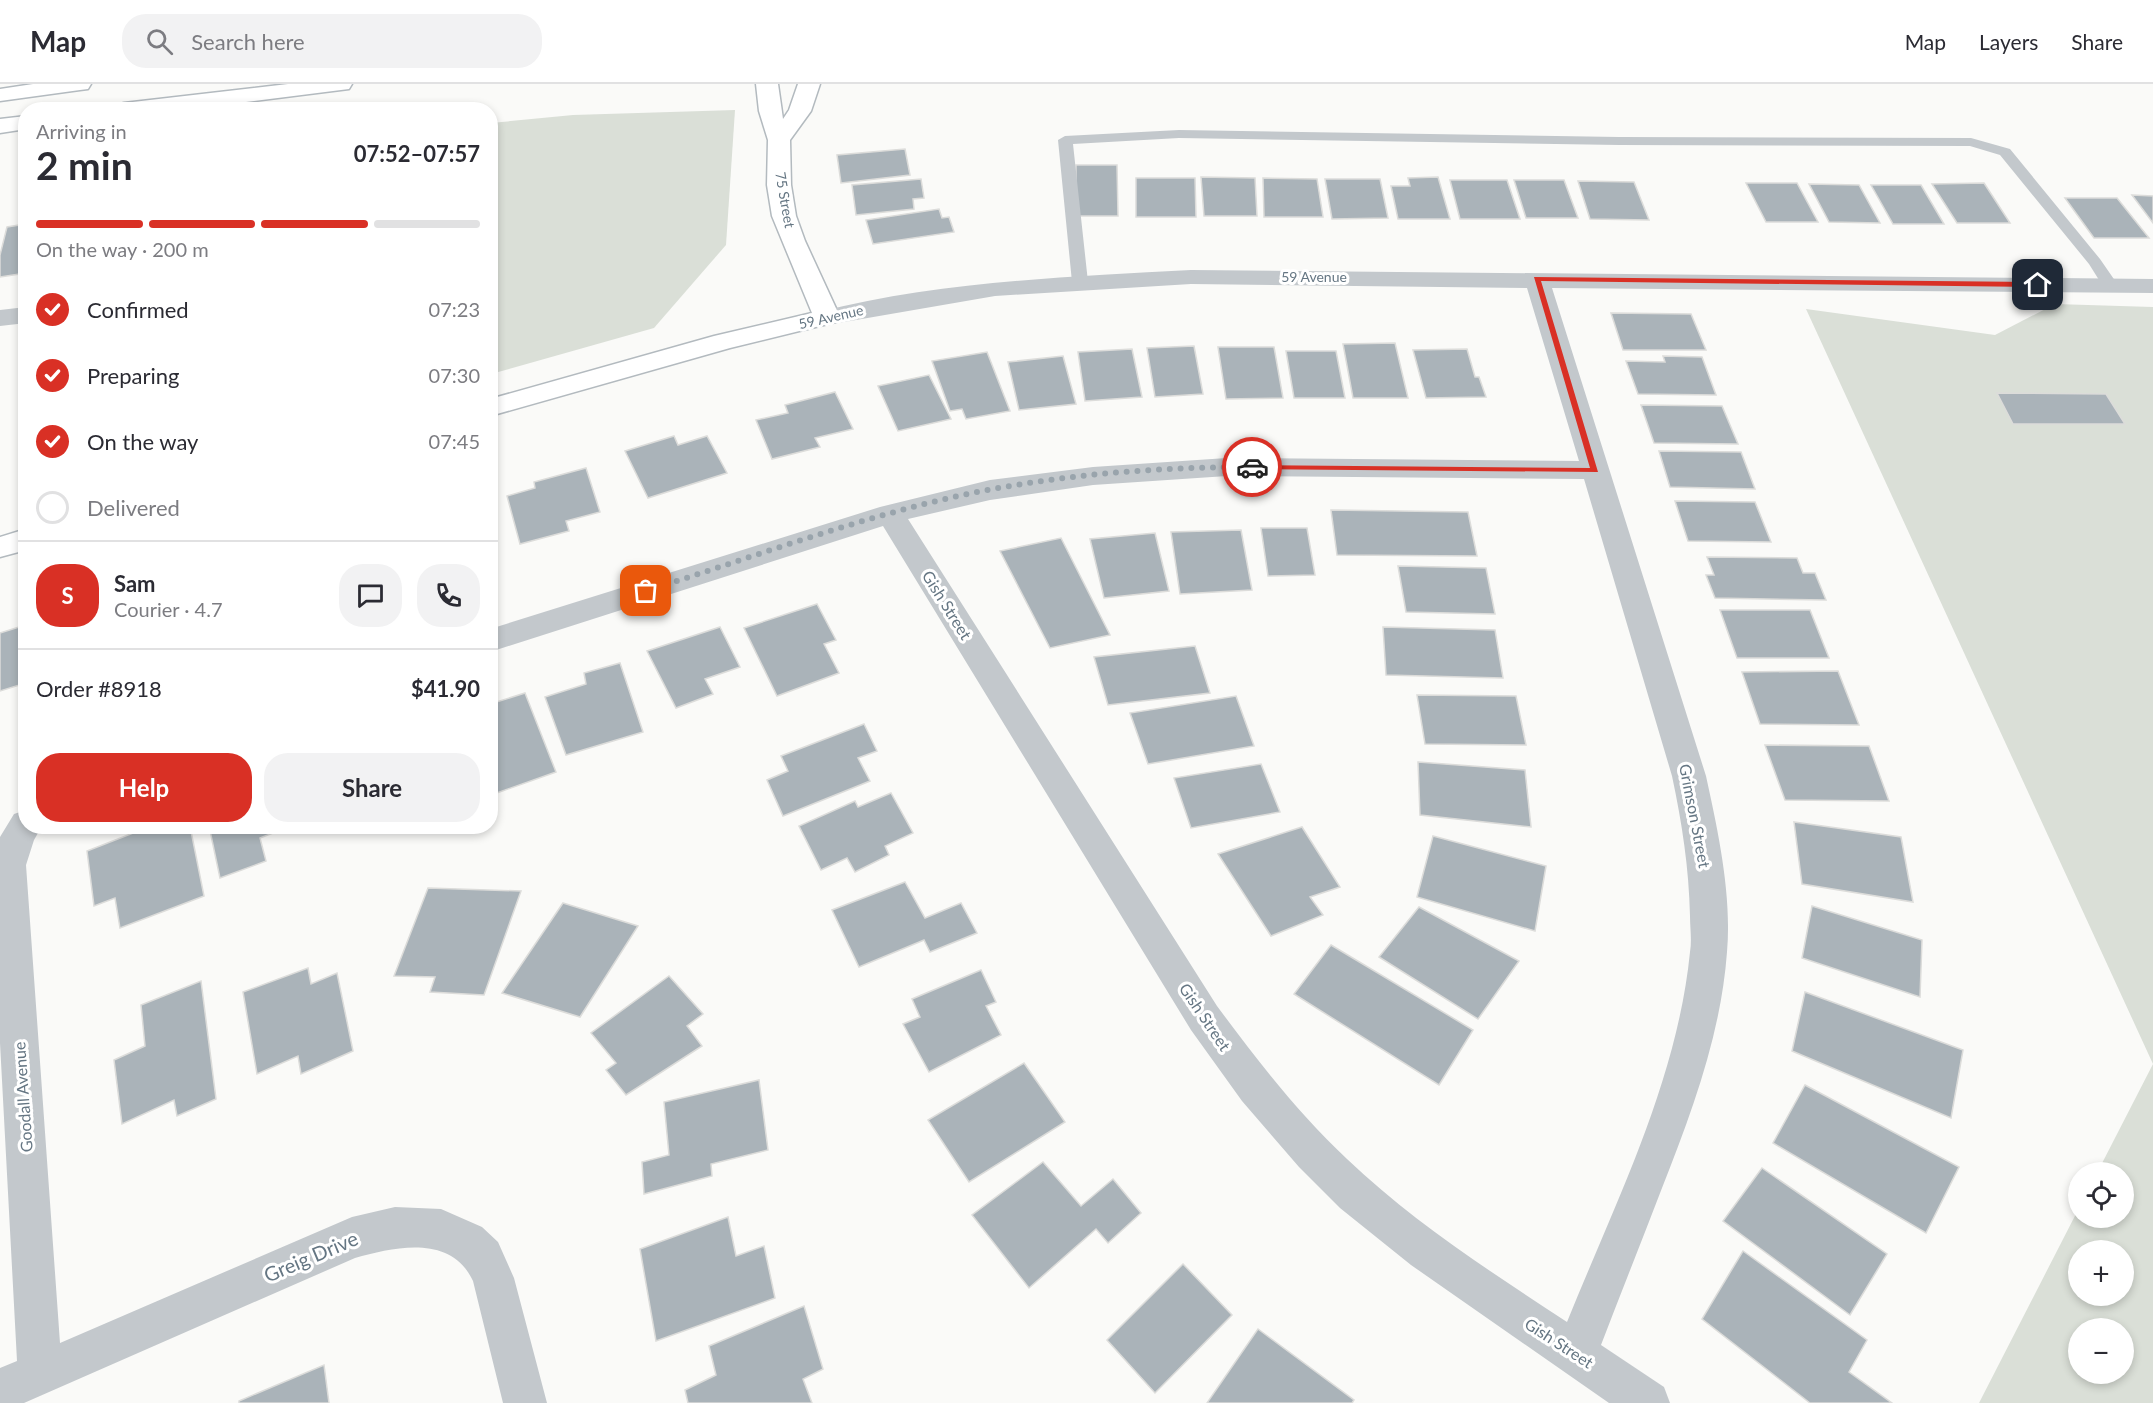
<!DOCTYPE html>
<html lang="en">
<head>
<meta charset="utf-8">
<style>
	body { margin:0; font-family:Lato,sans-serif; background:#f2f2f3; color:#2b2b33; height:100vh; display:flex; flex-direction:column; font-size:22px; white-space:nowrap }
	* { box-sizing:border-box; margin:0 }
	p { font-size:20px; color:#7c7c81 }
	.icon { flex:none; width:33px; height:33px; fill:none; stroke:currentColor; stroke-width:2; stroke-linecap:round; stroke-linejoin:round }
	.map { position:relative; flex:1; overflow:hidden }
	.sheet { position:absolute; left:18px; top:18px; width:480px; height:732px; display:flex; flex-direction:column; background:#fff; border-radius:24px; box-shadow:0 3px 9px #0003 }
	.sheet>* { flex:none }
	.buttons { position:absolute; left:2068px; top:1078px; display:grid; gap:12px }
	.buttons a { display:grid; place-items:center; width:66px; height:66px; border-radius:50%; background:#fff; box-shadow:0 3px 9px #0003; font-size:30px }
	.pin { position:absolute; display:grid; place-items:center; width:51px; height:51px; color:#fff; margin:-26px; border-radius:12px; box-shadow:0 3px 9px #0006 }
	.courier { position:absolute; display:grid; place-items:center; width:60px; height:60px; margin:-30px; border:4px solid #d93025; border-radius:50%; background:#fff; color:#222; box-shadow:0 2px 8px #0007 }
	.head em { font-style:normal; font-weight:700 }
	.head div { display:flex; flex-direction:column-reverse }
	.head { display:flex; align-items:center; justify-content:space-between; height:102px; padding:0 18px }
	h1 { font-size:39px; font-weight:700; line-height:45px }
	.bar { display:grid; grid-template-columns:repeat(4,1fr); gap:9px 6px; align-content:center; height:72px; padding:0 18px }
	.bar i { height:8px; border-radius:4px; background:#e1e1e2 }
	.bar .on { background:#d93025 }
	.bar p { grid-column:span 4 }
	.line { display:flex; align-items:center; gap:15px; padding:0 18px; border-top:2px solid #e1e1e2 }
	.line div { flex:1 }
	.round { display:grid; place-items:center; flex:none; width:63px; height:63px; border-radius:24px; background:#f2f2f3 }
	ol { padding:0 18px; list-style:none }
	li { display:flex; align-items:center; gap:18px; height:66px }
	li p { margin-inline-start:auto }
	li .icon { padding:6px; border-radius:50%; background:#d93025; color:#fff; stroke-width:4 }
	li:last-child { color:#7c7c81 }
	li i { width:33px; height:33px; border:3px solid #e1e1e2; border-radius:50% }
	.action { display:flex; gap:12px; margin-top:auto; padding:12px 18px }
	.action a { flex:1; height:69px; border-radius:24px; background:#d93025; color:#fff; font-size:24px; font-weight:700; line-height:69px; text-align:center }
	.action a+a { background:#f2f2f3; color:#2b2b33 }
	header { display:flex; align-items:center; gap:36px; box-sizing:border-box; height:84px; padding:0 30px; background:#fff; border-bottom:2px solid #e1e1e2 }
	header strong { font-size:28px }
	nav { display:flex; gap:33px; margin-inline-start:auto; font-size:21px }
	.search { width:420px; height:54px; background:#f2f2f3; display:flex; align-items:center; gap:15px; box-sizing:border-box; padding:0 21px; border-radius:24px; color:#7c7c81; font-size:22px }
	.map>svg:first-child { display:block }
	.green { fill:#dadfd7; fill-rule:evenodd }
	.building { fill:#aab3b9; stroke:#dcdcda; stroke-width:1.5 }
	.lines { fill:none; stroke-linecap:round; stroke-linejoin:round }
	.secondary-casing { stroke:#b3babf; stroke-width:3 }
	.lane { fill:#c3c8cc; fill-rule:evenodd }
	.street { fill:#c3c8cc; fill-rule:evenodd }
	.secondary { fill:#fff; fill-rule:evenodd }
	.route { fill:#d93025 }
	.done { stroke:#99a4ac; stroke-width:6; stroke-dasharray:0 10.8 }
	.labels { text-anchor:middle; stroke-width:6; stroke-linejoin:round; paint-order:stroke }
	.far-street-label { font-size:14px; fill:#657683; stroke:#fff }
	.street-label { font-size:16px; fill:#657683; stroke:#fff }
	.near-street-label { font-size:20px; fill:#657683; stroke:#fff }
</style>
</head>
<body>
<header>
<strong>Map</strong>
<div class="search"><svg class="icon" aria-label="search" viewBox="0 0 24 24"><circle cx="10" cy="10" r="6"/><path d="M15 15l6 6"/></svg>Search here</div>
<nav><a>Map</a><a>Layers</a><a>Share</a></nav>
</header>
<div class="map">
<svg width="2153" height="1319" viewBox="0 0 2153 1319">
	<rect width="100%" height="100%" fill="#fafaf8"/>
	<!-- green -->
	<g class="green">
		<path d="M735,26L726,161L654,244L491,290V39L573,31Z"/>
		<path d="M2055,220L2153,223V1319H1979L2079,1124V1134H2124V1089H2097L2153,980L1806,225L1995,251ZM2079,1167H2124V1212H2079ZM2079,1245H2124V1290H2079Z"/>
	</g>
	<!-- building -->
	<g class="building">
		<path d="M905,65L910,91L841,99L837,71Z"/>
		<path d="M1076,81H1117L1118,132H1076Z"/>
		<path d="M1201,93L1255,94L1257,132H1204Z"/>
		<path d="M1438,93L1450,135H1398L1391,102H1410L1408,94Z"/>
		<path d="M1136,94H1195L1196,133H1136Z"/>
		<path d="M1263,94L1317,95L1323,133H1264Z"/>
		<path d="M921,95L924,114L913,115L914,125L856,131L852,101Z"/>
		<path d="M1325,95H1380L1388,134L1332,135Z"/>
		<path d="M1450,96H1507L1520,135H1460Z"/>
		<path d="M1514,96H1564L1578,134H1526Z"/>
		<path d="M1578,97L1634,98L1649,136L1590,135Z"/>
		<path d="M1746,99H1797L1818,138H1766Z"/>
		<path d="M1984,99L2010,139H1957L1932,100Z"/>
		<path d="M1809,100L1859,101L1880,139L1829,138Z"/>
		<path d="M1871,101H1921L1944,140H1893Z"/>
		<path d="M2132,111L2153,112V139Z"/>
		<path d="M2065,114H2117L2149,154H2094Z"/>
		<path d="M939,125L942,134L949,133L954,148L873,160L866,136Z"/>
		<path d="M26,140V189L0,193V171L7,143Z"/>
		<path d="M1611,229L1691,230L1706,266H1623Z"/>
		<path d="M1395,259L1408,314H1353L1343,260Z"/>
		<path d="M1194,262L1203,310L1155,313L1147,264Z"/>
		<path d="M1218,263H1274L1283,314L1226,315Z"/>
		<path d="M1132,265L1142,313L1085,317L1078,268Z"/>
		<path d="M1467,265L1475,293H1479L1486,313L1426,314L1413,266Z"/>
		<path d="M1286,267H1336L1345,314H1294Z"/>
		<path d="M987,268L1010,327L966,335L962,325L950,327L932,277Z"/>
		<path d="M1063,272L1076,320L1019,326L1008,278Z"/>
		<path d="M1663,272L1702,273L1716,311L1638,310L1626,277L1665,278Z"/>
		<path d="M929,291L951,335L898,347L878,302Z"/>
		<path d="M835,308L853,345L815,354L820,363L772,375L756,336L788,329L785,321Z"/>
		<path d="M1997,309L2106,310L2125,340H2013Z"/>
		<path d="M1641,321L1722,322L1738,360L1654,359Z"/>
		<path d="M26,340V385L20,386Z"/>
		<path d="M674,352L678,361L707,352L727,389L648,414L625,367Z"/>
		<path d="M1659,367L1741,368L1755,405L1670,403Z"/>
		<path d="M586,384L600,428L566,437L569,447L520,460L507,412L535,404L534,398Z"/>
		<path d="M1675,417L1755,418L1771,458L1688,457Z"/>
		<path d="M1331,426L1468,428L1477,472L1337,471Z"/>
		<path d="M1261,444H1307L1315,491L1268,492Z"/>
		<path d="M1241,446L1252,506L1180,510L1171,448Z"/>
		<path d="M1155,449L1169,507L1104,514L1090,455Z"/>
		<path d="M1061,454L1110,551L1050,564L1000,467Z"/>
		<path d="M1707,473L1797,474L1803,489H1815L1826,516L1715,514L1706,491H1714Z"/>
		<path d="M1398,482L1486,484L1495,530L1406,528Z"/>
		<path d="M817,520L836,556L824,560L839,589L777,612L744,544Z"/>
		<path d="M1720,526H1810L1829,574H1737Z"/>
		<path d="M19,543L26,599L0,607V549Z"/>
		<path d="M720,543L740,583L705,595L713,610L676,624L647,567Z"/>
		<path d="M1383,543L1495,546L1503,594L1386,591Z"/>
		<path d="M1195,562L1210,609L1108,621L1094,573Z"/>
		<path d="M620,579L643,648L566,671L545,613L586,600L584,589Z"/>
		<path d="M1838,587L1859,641L1760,640L1742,588Z"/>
		<path d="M525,609L556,688L494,710L490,699V620Z"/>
		<path d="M1417,611L1516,612L1526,661L1425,660Z"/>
		<path d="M1236,612L1254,662L1148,680L1130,629Z"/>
		<path d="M864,640L877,667L858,674L870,697L783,732L767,696L788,687L781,672Z"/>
		<path d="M1765,661L1869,662L1889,717L1785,716Z"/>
		<path d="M1418,678L1525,686L1531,743L1420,731Z"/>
		<path d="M1261,680L1280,728L1191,744L1174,694Z"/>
		<path d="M891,709L913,749L885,762L889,771L855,788L847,774L821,786L799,742L855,717L858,723Z"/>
		<path d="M1794,738L1901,753L1913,818L1802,800Z"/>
		<path d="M151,742H190L204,812L120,844L115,814L94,822L87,767Z"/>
		<path d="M209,742H291L260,754L266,777L220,794Z"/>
		<path d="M1302,743L1340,803L1310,813L1323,831L1271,852L1218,770Z"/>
		<path d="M1433,752L1546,782L1535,847L1417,813Z"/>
		<path d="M905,798L925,834L961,819L977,849L930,868L924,856L859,883L832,826Z"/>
		<path d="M428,804L521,807L484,911L430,908L435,893L394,892Z"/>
		<path d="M563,819L638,842L580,933L502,909Z"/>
		<path d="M1812,822L1922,856L1920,913L1802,874Z"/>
		<path d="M1419,823L1519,877L1478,935L1379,873Z"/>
		<path d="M1331,861L1473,946L1439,1001L1294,910Z"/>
		<path d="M308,884L311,900L337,889L353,967L301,990L298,972L257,990L243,908Z"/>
		<path d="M981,886L996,918L986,922L1001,951L929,988L903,940L920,933L912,915Z"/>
		<path d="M669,892L703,930L687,942L702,962L626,1011L606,986L616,979L591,949Z"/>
		<path d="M201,897L216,1015L177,1032L174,1016L122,1040L114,976L145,962L141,921Z"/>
		<path d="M1805,908L1963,966L1951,1034L1792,967Z"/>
		<path d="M1024,979L1065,1038L969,1098L928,1036Z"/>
		<path d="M759,996L768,1066L711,1080L712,1092L644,1110L642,1078L669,1071L664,1018Z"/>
		<path d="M1805,1001L1959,1083L1926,1149L1773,1059Z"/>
		<path d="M1043,1078L1081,1122L1113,1095L1141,1129L1108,1159L1096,1145L1029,1204L972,1131Z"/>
		<path d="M1762,1084L1887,1170L1850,1231L1723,1137Z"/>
		<path d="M728,1133L736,1172L764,1162L775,1214L656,1257L640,1165Z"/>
		<path d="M1743,1167L1867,1256L1849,1288L1892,1319H1810L1702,1235Z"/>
		<path d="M1183,1180L1232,1231L1155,1309L1107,1256Z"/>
		<path d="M804,1222L823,1285L803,1295L812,1319H688L685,1306L716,1291L709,1262Z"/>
		<path d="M1258,1245L1354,1316L1352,1319H1207Z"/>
		<path d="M324,1281L329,1319H239V1317Z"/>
	</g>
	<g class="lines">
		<!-- secondary casing -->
		<g class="secondary-casing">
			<g id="secondary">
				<path d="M33,0H91L88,5L80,6L0,17V5Z"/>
				<path d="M288,0H352L349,5L341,6L182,26H113L116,21L124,19Z"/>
				<path d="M756,0H778L783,35L789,26L798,0H820L811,27L790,56L791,101L796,132L805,157L840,233L836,238L730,264L490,332V315L714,252L812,229L772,132L767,101L768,56L759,27Z"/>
				<path d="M26,32V45L0,49V35Z"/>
				<path d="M26,445V466L0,473V453Z"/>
			</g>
		</g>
		<!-- lane -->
		<path class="lane" d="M1179,46L1619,53L1971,54L2010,65L2100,175L2118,201L2116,204H2104L2089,180L2000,71L1970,62L1619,61L1179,54L1073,60L1088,198L1086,201H1074L1072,198L1058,56L1065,52Z"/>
		<!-- street -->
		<g class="street">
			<path d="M1191,186L2153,195V209L1552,204L1706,692C1718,747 1732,811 1727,868C1721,950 1692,1028 1662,1104C1642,1156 1621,1209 1601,1261L1664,1303L1670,1319H1609L1411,1181L1340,1124L1299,1083L1242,1017L1191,946L883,442L490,568V545L880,423L990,396L1093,383L1227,374L1579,377L1527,204L1191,200L995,212L827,241L818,238L814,233L818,228C940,197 1066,193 1191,186ZM1227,392L1584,395L1672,692C1682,739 1689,784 1690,832C1690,844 1692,856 1690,868C1677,998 1615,1119 1567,1238C1491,1188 1413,1138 1347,1075C1298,1029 1257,976 1217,922L908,435L990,416L1093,401Z"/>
			<path d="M26,223V239L0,242V226Z"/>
			<path d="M26,726V742H42L34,756L26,781L60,1259L352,1133L395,1123L441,1125L482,1143L498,1158L514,1194L547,1319H503L473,1197C451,1150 395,1163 355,1174L24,1319H0V1284L17,1277L0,959V753L14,730Z"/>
		</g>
		<!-- secondary -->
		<use href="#secondary" class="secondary"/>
	</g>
	<!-- route -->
	<path class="route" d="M1534,193L2038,198L2042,201L2038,203L1541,197L1598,388L1249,385V381H1252L1590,384Z"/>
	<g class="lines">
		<!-- done -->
		<path class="done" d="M646,507C744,476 841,440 941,416C1042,392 1148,383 1252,383"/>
	</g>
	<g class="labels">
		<!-- far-street labels -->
		<g class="far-street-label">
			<text transform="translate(785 116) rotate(80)" y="5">75 Street</text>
			<text x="1314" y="198">59 Avenue</text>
			<text transform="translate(831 233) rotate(-13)" y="5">59 Avenue</text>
		</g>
		<!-- street labels -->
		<g class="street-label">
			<text transform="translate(947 521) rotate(58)" y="6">Gish Street</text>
			<text transform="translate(1695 732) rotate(79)" y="6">Grimson Street</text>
			<text transform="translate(1205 933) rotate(56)" y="6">Gish Street</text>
			<text transform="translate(23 1013) rotate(-94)" y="6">Goodall Avenue</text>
			<text transform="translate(1559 1259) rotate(33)" y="6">Gish Street</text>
		</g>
		<!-- near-street labels -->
		<g class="near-street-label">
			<text transform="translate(311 1173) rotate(-23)" y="7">Greig Drive</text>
		</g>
	</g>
</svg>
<div class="buttons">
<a><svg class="icon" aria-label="locate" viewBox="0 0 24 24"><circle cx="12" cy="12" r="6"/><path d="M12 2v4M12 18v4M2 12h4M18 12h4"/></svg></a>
<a>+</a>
<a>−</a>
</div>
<div class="pin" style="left:646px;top:507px;background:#ea580c"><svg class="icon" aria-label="bag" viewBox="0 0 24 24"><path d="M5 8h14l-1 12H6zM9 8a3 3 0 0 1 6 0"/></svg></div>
<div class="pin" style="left:2038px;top:201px;background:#1f2937"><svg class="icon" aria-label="home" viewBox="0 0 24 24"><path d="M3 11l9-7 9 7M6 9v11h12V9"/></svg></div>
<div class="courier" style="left:1252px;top:383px"><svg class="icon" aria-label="car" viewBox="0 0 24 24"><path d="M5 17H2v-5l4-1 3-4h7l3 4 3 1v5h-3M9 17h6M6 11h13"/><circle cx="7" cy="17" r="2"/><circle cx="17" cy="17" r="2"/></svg></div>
<section class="sheet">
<div class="head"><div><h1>2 min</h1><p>Arriving in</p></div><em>07:52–07:57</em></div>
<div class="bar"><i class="on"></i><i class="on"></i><i class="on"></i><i></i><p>On the way · 200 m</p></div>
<ol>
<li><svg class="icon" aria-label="check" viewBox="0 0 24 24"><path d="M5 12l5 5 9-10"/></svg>Confirmed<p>07:23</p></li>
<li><svg class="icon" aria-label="check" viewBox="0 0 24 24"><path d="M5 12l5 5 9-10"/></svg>Preparing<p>07:30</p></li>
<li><svg class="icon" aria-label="check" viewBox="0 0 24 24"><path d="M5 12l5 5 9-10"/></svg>On the way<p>07:45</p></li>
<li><i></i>Delivered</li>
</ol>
<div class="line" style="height:108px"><b class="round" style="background:#d93025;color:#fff">S</b><div><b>Sam</b><p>Courier · 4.7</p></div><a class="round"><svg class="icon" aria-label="chat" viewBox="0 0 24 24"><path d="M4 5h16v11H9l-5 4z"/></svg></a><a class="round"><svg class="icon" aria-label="phone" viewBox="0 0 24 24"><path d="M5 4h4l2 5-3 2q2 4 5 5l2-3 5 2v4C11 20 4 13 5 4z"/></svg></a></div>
<div class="line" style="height:78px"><div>Order #8918</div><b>$41.90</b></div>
<div class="action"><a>Help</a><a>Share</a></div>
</section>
</div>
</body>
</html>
